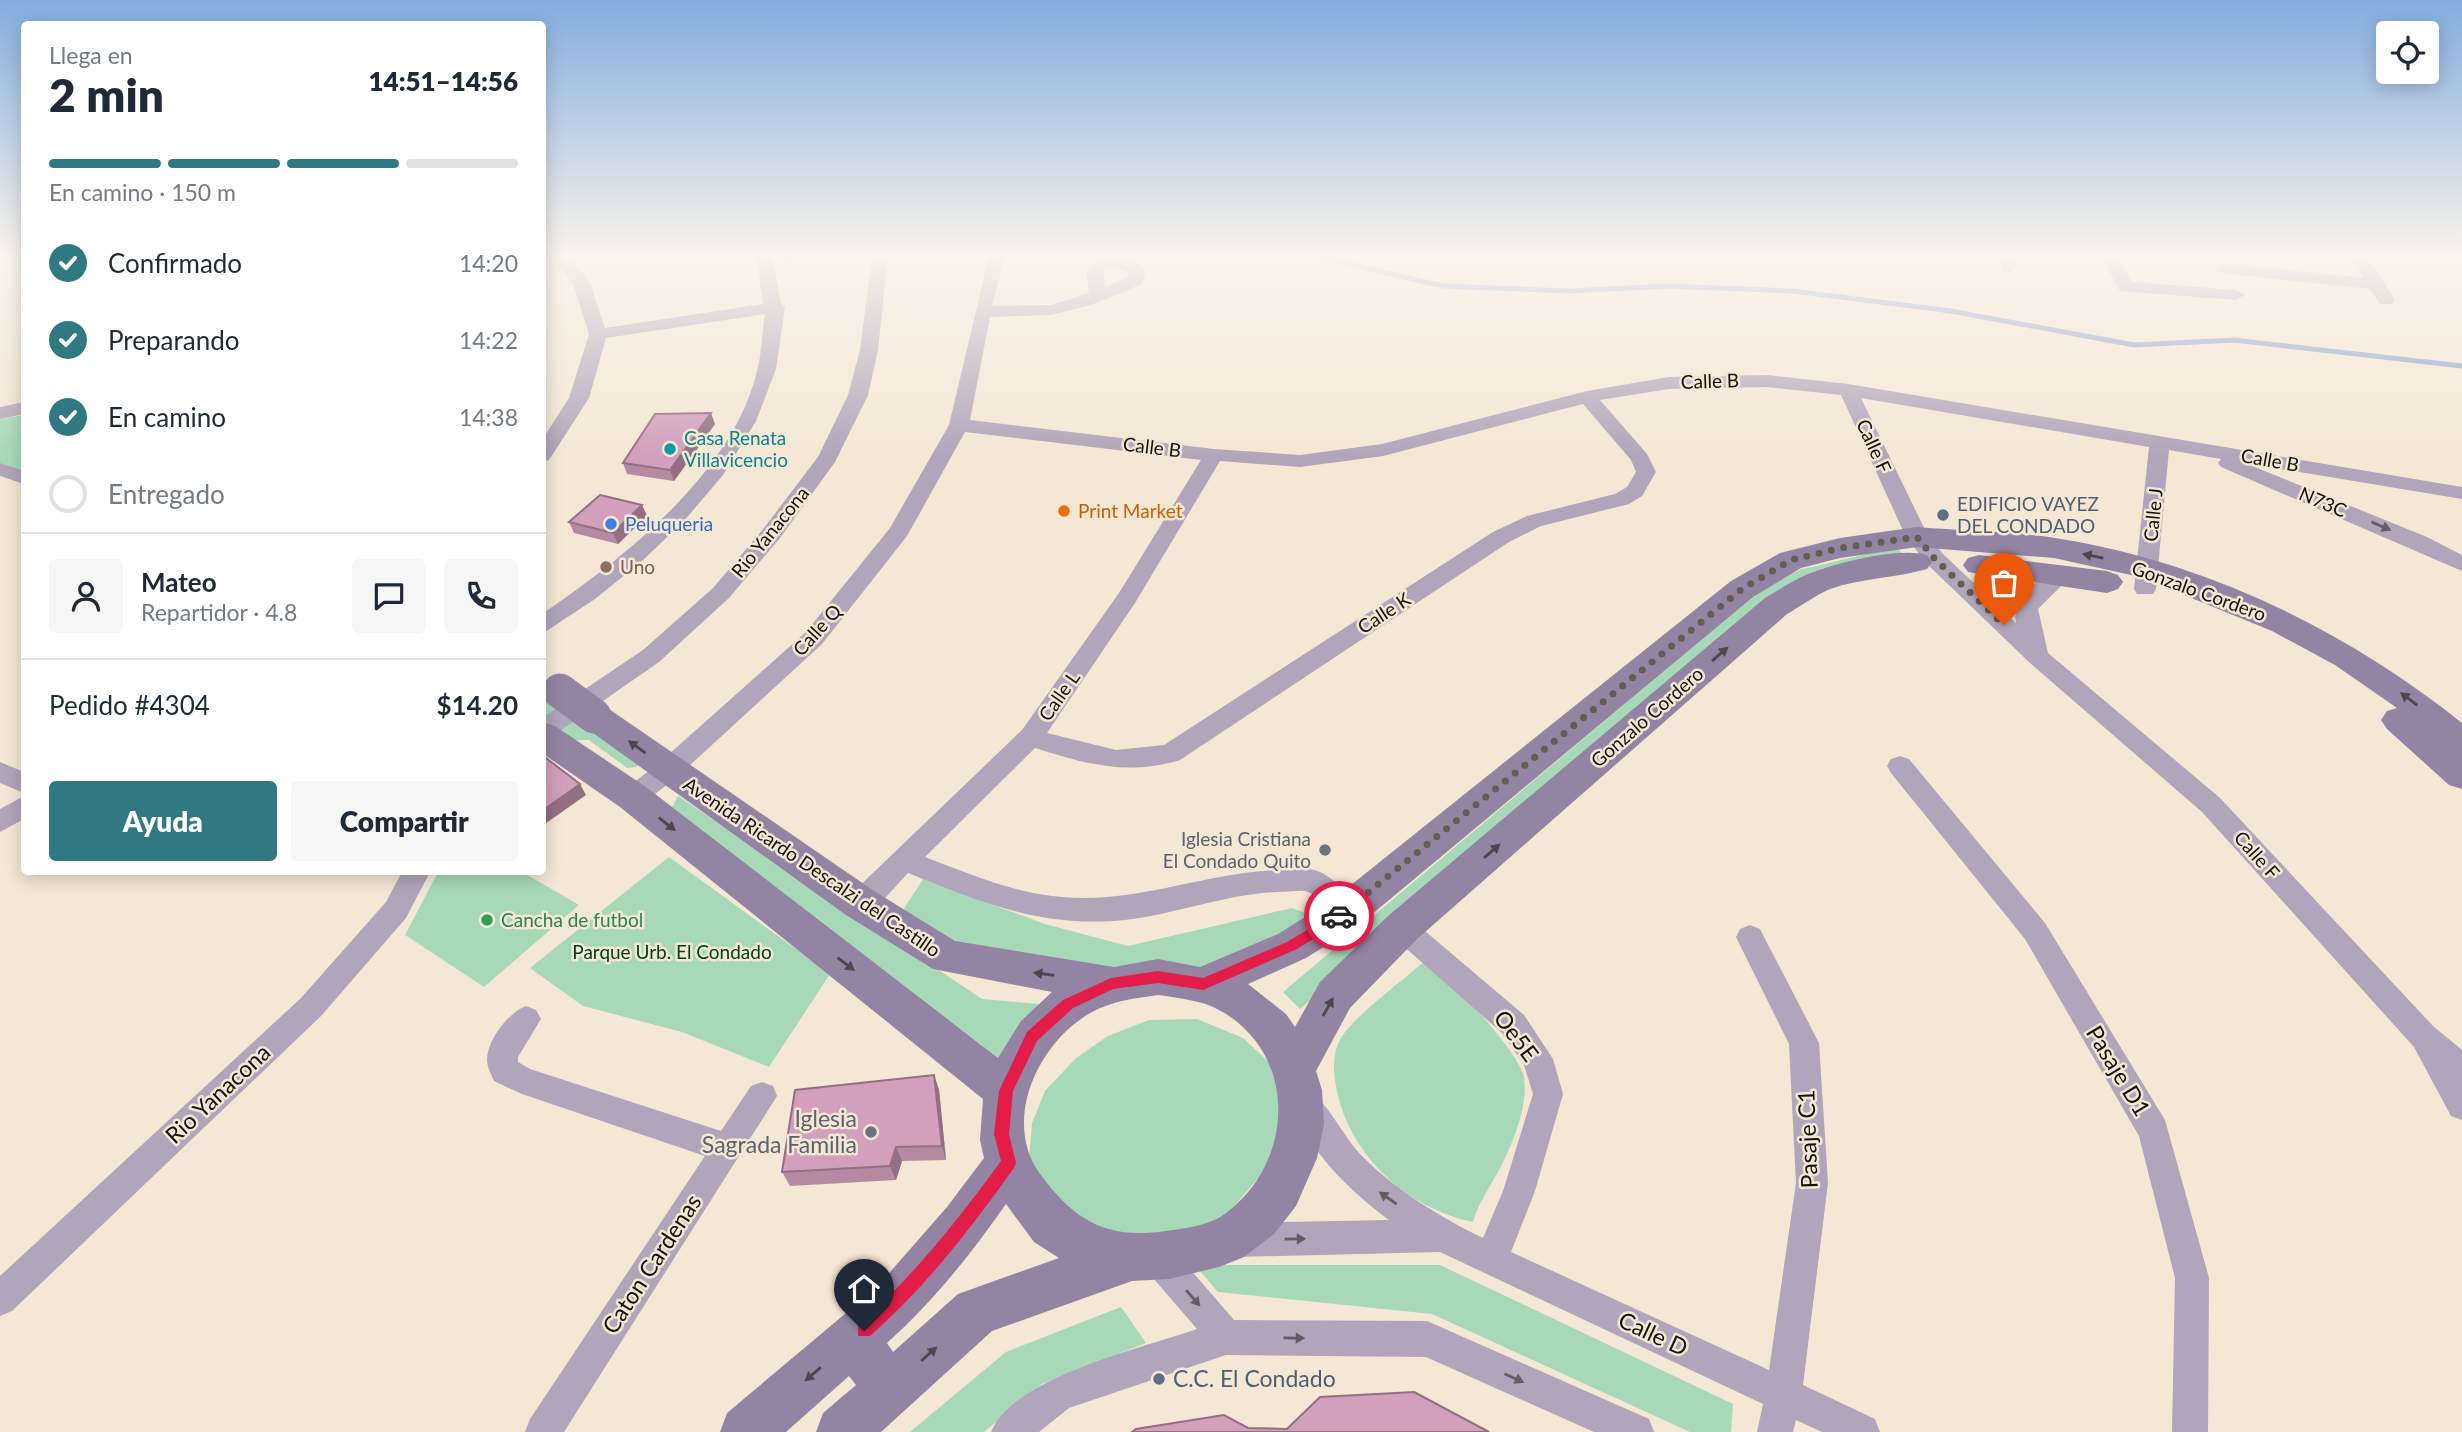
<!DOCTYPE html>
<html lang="es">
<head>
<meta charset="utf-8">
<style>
	body { margin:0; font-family:Lato,sans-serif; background:#f6f6f7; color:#1f2937; height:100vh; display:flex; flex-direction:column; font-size:26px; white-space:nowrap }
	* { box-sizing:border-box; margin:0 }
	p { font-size:23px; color:#747a83 }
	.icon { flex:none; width:38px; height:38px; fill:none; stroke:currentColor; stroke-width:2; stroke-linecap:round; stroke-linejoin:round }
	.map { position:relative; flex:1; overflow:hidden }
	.sheet { position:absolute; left:21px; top:21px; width:525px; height:854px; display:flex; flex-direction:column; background:#fff; border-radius:7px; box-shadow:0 4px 18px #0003 }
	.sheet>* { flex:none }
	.controls { position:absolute; left:2376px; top:21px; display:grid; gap:14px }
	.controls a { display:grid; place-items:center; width:63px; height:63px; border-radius:7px; background:#fff; box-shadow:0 4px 18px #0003; font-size:35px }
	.pin { position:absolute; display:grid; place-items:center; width:60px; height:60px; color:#fff; margin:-72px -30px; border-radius:50% 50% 50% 0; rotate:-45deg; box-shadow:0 0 7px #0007 }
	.pin .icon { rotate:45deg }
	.courier { position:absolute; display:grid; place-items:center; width:70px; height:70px; margin:-35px; border:5px solid #e11d48; border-radius:50%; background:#fff; color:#222; box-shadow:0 2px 9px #0007 }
	.head em { font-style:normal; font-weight:800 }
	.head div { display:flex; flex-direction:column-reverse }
	.head { display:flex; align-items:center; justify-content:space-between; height:119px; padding:0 28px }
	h1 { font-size:46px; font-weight:800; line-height:52px }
	.bar { display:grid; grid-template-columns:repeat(4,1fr); gap:10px 7px; align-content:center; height:84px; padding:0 28px }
	.bar i { height:9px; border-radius:5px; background:#e0e1e3 }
	.bar .on { background:#317982 }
	.bar p { grid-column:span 4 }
	.line { display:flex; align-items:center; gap:18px; padding:0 28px; border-top:2px solid #e0e1e3 }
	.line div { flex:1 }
	.round { display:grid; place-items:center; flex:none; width:74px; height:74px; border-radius:7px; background:#f6f6f7 }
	ol { padding:0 28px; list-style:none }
	li { display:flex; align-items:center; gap:21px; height:77px }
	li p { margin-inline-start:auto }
	li .icon { padding:7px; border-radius:50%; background:#317982; color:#fff; stroke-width:4 }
	li:last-child { color:#747a83 }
	li i { width:38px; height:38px; border:4px solid #e0e1e3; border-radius:50% }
	.cta { display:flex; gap:14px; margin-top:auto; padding:14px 28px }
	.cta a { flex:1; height:80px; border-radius:7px; background:#317982; color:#fff; font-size:28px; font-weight:800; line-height:80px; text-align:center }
	.cta a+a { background:#f6f6f7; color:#1f2937 }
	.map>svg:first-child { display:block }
	.green { fill:#a7d9b8 }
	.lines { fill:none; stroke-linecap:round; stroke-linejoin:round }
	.stream { stroke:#8ba1ce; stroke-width:5 }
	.street { fill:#b0a5ba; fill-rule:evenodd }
	.secondary { fill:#9484a3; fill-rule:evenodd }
	.secondary-bridge { stroke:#9484a3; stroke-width:35 }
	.wall { fill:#b589a2 }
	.shaded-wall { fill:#936f84 }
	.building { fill:#d29fbc; stroke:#936f84; stroke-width:2 }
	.oneway { fill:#635c62 }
	.oneway2 { fill:#4f454f }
	.route { fill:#e11d48 }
	.done { stroke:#645d51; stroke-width:7; stroke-dasharray:0 12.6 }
	.culture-dot { fill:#0f9aa8; stroke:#f4e7d4; stroke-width:2.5 }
	.food-dot { fill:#e8710a; stroke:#f4e7d4; stroke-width:2.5 }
	.service-dot { fill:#5c6f8a; stroke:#f4e7d4; stroke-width:2.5 }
	.shop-dot { fill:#3f7fe0; stroke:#f4e7d4; stroke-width:2.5 }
	.education-dot { fill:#8d6e63; stroke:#f4e7d4; stroke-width:2.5 }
	.worship-dot { fill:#6b7280; stroke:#f4e7d4; stroke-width:2.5 }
	.leisure-dot { fill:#2e9e5b; stroke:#f4e7d4; stroke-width:2.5 }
	.labels { text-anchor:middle; stroke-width:5; stroke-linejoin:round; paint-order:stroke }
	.street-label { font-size:19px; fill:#16120b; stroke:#f4e7d4 }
	.culture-label { font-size:19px; fill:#0d838f; stroke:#f4e7d4; text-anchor:start }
	.service-label { font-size:19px; fill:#4e5e75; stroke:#f4e7d4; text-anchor:start }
	.food-label { font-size:19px; fill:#c56008; stroke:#f4e7d4; text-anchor:start }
	.shop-label { font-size:19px; fill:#366cbe; stroke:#f4e7d4; text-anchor:start }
	.education-label { font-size:19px; fill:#785e54; stroke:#f4e7d4; text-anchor:start }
	.worship-label { font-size:19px; fill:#5b616d; stroke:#f4e7d4; text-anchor:end }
	.leisure-label { font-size:19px; fill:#27864d; stroke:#f4e7d4; text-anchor:start }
	.park-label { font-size:19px; fill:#004021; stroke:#f4e7d4 }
	.near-street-label { font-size:23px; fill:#16120b; stroke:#f4e7d4 }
	.near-worship-label { font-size:23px; fill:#5b616d; stroke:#f4e7d4; text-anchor:end }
	.near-service-label { font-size:23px; fill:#4e5e75; stroke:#f4e7d4; text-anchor:start }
</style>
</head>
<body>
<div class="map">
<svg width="2462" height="1432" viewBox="0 0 2462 1432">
	<rect width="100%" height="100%" fill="#f4e7d4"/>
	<!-- green -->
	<g class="green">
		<path d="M24,415V473L0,463V419Z"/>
		<path d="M1896,547L1909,560L1770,604L1300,1009L1283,992L1754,595L1799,570Z"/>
		<path d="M542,689L639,760L637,767L627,768L589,740H570L543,720Z"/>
		<path d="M678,796L982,999L1051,1005L996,1071L982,1045L669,813Z"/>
		<path d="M669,857L830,974L769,1067L682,1032L583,1006L530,968Z"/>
		<path d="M438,872H522L579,905L484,987L405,935Z"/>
		<path d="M923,879L1045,924L1128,946L1292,908L1326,921L1208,968L1111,978L954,948L900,915Z"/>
		<path d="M1427,959C1448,977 1521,1053 1524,1078C1528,1102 1516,1134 1506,1156C1496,1179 1480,1198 1473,1222C1406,1208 1348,1154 1336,1086C1333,1068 1332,1051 1343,1035C1356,1015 1407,977 1427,959Z"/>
		<path d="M1197,1019L1243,1038L1273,1066L1285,1115L1275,1159L1222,1220L1160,1241L1070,1221L1029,1161L1032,1123L1045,1091L1076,1058L1108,1036L1149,1020Z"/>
		<path d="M1195,1265H1440L1733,1404L1731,1432H1690L1432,1314L1218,1292Z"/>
		<path d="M1121,1307L1146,1343L1042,1384L984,1432H910L1006,1352Z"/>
	</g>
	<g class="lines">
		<!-- stream -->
		<path class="stream" d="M1315,256L1443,286L1569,291L1668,286L1793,291L1951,311L2134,345L2234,340L2462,366"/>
		<!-- street -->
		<g class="street">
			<path d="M552,256H569L590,283L605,328L763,304L756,256H772L781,303L785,307L776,369L756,421L723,475L684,521L641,562L595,599L542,634V614C625,557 735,472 758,367C762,350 762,332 765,314L606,338L589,398L549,460L542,462V440L569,398L589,334L573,284Z"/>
			<path d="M872,256H888L878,350L868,395L835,462L780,538L729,598L659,662L551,737L542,740V718L643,650L713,588L764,528L818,457L848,395L860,350Z"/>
			<path d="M989,256H1005L992,306L1051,305L1089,293L1086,271C1100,251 1132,252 1146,272L1142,284L1091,305L1051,315L990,317L970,420L1214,449L1300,455L1382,444L1587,391L1669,377L1767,375L1848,384L2462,487V499L2245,463L2427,537L2462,555V571L2221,467L2218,463L2221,459L2169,450L2156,589L2153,594H2137L2134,589L2149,447L1861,398L1927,534L1943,554L2016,623C2011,598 2035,583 2052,569H2068L2071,574L2068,579L2038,609L2048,653L2220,798L2433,1026L2462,1050V1120L2451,1116L2414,1047L2202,812L2030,663L1927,564L1906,537L1841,395L1767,387L1669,389L1600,400L1647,454L1656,472L1642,496L1629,504L1541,526L1509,542L1180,760C1128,776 1085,764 1035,748L925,857C970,874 1013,893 1062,897C1135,904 1204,873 1277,870C1289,870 1303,867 1314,870C1333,875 1350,896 1359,913L1355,921C1328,931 1328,897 1305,891C1297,890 1286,892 1278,892C1226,894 1177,914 1125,920C1042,928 983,903 908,873C893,888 873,919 850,911L846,903L850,895L1022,730L1119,593L1201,460L965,432L907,536L822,644L677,777L642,804L633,807L624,804L620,797L624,790L659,763L806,632L890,528L949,425ZM1116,267L1128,272V277L1105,287L1103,272L1106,268ZM1583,404L1631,460L1636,472L1627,487L1615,494L1527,516L1493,532L1164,745L1116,750L1047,733L1135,603L1220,461L1300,467L1383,456Z"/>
			<path d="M1997,256H2013L2017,267L2009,272L2003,271Z"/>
			<path d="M2101,256H2118L2132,282L2236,290L2245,295L2236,300L2120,291Z"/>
			<path d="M2350,256H2367L2395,300L2392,304H2380L2370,289L2221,273L2213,268L2221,263L2363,278Z"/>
			<path d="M24,402V414L0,419V407Z"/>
			<path d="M0,463L24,471V484L0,476Z"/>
			<path d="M1900,756L1909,759L2045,923L2165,1120L2209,1278L2208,1432H2172L2175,1278L2139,1136L2025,939L1891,773L1887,766L1891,759Z"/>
			<path d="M0,762L24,772V793L0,783Z"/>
			<path d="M24,796V819L0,832V809Z"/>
			<path d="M402,872H430L406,918L321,1016L12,1311L0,1316V1276L301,998L386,902Z"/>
			<path d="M1402,916L1412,920L1524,1015L1553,1059L1563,1094L1535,1191L1511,1252L1769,1370L1796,1183L1789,1044L1736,937L1740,929L1750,925L1760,929L1819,1043L1828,1183L1803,1385L1875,1419L1880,1432H1822L1796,1420L1793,1432H1757L1763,1404L1440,1252L1234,1257L1222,1252L1217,1240L1222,1228L1234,1223L1389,1220C1346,1188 1311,1152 1289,1103L1294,1093L1305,1089C1326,1097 1344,1139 1363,1157C1397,1191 1440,1217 1483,1238L1503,1191L1533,1094L1524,1065L1502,1033L1392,936L1388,928L1392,920Z"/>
			<path d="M526,1006L536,1010L541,1019L518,1057V1062L530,1069L721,1131L751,1086L762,1082L773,1086L777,1096L564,1432H525L530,1419L705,1156L522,1094L494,1081C491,1074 487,1067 487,1059C488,1039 508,1013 526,1006Z"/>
			<path d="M1159,1242L1171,1247L1234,1320L1427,1321L1649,1419L1654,1432H1594L1426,1357L1226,1355L1069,1408L1039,1432H991C1013,1377 1143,1348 1197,1329L1147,1271L1142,1259L1147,1247Z"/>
		</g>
		<!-- secondary -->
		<g class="secondary">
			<path d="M1917,527C1963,531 2010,531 2055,538C2203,561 2345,629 2462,723V789L2449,785L2387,729L2381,720L2387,711L2397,708L2335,665L2272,631L2140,577L2054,558L1917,547L1840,558L1801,568L1753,597L1359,925L1306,958L1248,984L1286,1014L1295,1027L1320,982L1388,916L1765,598C1779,590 1793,580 1808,574C1837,563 1898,547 1927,555L1932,562L1927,569C1895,578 1862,578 1830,589C1816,595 1801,606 1787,614L1416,940L1350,1008L1316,1071L1322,1090L1324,1124L1317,1158L1296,1206L1274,1234L1244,1257L1219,1267L1169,1279L1132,1281L992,1331L881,1432H816L823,1413L856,1385L849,1376L786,1432H720L727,1413L877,1287L947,1207L984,1158L980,1140L983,1099L620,807L542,753V722L555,726L646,787L998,1058L1021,1021L1052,992L933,969L846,915L582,725L576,716L582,707L594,703L606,707L874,891L955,941L1114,967L1158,959L1200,967L1278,934L1331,901L1731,581L1780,553L1840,538ZM1158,995C1178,998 1201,1000 1219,1010C1288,1047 1295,1135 1249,1191C1239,1202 1226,1216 1212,1221C1198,1227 1180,1229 1166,1231C1106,1240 1074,1220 1040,1174C1001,1120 1039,1041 1092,1012C1112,1001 1136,998 1158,995ZM1006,1204L1034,1242L1059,1258L958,1294L893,1352L887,1343C932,1303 971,1254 1006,1204Z"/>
			<path d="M1979,555L2107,571L2118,575L2123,582L2118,589L2107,593L1968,572L1963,565L1968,558Z"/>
		</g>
		<!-- secondary-bridge -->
		<path class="secondary-bridge" d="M560,691L594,716"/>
	</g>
	<!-- wall -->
	<g class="wall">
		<path d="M715,424L674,481L627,474L623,463Z"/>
		<path d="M642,505L647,516L618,544L574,533L569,522Z"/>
		<path d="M934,1075L939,1090L946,1160L902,1161L896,1180L790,1186L782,1172Z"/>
	</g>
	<!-- shaded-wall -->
	<g class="shaded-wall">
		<path d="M783,256H807L784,260Z"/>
		<path d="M711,413L715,424L674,481L670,470Z"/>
		<path d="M642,505L647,516L618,544L613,533Z"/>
		<path d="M580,784L586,795L542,826V811Z"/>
		<path d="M934,1075L939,1090L946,1160L942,1146Z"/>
		<path d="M896,1147L902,1161L896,1180L890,1166Z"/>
	</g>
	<!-- building -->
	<g class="building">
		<path d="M711,413L670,470L623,463L655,414Z"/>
		<path d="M600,495L642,505L613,533L569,522Z"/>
		<path d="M542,755L580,784L542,811Z"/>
		<path d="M934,1075L942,1146L896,1147L890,1166L782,1172L795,1090Z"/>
		<path d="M1414,1392L1489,1432H1132L1136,1429L1224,1415L1248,1428L1287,1429L1320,1397Z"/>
	</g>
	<!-- one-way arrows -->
	<defs><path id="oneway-solid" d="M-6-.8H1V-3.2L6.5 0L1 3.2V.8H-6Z" transform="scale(1.75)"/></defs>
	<g class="oneway">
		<use href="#oneway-solid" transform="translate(2381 526) rotate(23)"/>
		<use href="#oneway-solid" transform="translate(1388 1198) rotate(-145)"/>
		<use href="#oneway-solid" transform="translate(1295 1239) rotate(-1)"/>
		<use href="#oneway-solid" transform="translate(1193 1298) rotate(49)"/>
		<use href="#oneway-solid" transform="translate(1294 1338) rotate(1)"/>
		<use href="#oneway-solid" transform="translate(1514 1378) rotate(24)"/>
	</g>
	<g class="oneway2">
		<use href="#oneway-solid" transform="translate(2093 556) rotate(-168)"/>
		<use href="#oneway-solid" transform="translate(1720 654) rotate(-41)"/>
		<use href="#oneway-solid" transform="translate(2409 699) rotate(-143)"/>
		<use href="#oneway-solid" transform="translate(637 747) rotate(-144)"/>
		<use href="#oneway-solid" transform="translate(667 824) rotate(38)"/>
		<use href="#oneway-solid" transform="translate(1492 851) rotate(-41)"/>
		<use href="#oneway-solid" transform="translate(846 964) rotate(38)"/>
		<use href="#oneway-solid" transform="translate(1044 974) rotate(-172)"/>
		<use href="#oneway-solid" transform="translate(1328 1007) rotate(-61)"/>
		<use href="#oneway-solid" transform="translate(929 1354) rotate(-42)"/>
		<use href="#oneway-solid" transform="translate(813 1374) rotate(139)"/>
	</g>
	<!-- sky -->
	<linearGradient id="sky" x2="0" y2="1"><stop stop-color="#83acde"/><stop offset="0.56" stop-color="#faf4ec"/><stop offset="1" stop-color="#faf4ec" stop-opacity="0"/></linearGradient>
	<rect width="2462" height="457" fill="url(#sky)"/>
	<!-- route -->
	<path class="route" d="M1339,911L1344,912V920L1297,949L1203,990L1158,983L1113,989L1073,1008L1037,1041L1013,1091L1009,1134L1016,1163L1014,1168C971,1228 926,1287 870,1336H858V1325C913,1277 958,1220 1001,1161L994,1134L999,1091L1027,1032L1063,1000L1111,978L1158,971L1203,978L1287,942Z"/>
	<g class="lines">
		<!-- done -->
		<path class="done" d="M1339,916L1742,589L1791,560L1840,548L1917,537L1935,559L2004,625"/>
	</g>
	<!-- markers -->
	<circle class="culture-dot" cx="670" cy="449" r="7"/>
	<circle class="food-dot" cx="1064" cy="511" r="7"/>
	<g class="service-dot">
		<circle cx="1943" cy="515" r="7"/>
		<circle cx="1159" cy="1379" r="7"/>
	</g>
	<circle class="shop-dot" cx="611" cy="524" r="7"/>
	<circle class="education-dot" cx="606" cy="567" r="7"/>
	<g class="worship-dot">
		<circle cx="1325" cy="850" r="7"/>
		<circle cx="871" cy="1132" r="7"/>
	</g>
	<circle class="leisure-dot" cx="487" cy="920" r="7"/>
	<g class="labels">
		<!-- street labels -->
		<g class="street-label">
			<text transform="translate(1710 381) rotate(-2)" y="7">Calle B</text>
			<text transform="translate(1874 446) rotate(65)" y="7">Calle F</text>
			<text transform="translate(1152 447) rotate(7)" y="7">Calle B</text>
			<text transform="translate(2270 460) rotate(10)" y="7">Calle B</text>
			<text transform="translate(2323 502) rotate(23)" y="7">N73C</text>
			<text transform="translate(2153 515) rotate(-84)" y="7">Calle J</text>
			<text transform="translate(770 532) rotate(-51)" y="7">Rio Yanacona</text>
			<text transform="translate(2199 591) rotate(20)" y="7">Gonzalo Cordero</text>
			<text transform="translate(1384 613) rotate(-33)" y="7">Calle K</text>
			<text transform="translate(817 630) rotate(-48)" y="7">Calle Q</text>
			<text transform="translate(1059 696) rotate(-55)" y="7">Calle L</text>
			<text transform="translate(1647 717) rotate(-41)" y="7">Gonzalo Cordero</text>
			<text transform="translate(2257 855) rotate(48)" y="7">Calle F</text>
			<text transform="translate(812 867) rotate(34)" y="7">Avenida Ricardo Descalzi del Castillo</text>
		</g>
		<!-- culture labels -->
		<g class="culture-label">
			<text x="684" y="445">Casa Renata<tspan x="684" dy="22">Villavicencio</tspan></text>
		</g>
		<!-- service labels -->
		<g class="service-label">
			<text x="1957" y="511">EDIFICIO VAYEZ<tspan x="1957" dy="22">DEL CONDADO</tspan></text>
		</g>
		<!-- food labels -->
		<g class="food-label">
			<text x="1078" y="518">Print Market</text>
		</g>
		<!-- shop labels -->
		<g class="shop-label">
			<text x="625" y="531">Peluqueria</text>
		</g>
		<!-- education labels -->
		<g class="education-label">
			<text x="620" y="574">Uno</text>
		</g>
		<!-- worship labels -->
		<g class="worship-label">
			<text x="1311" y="846">Iglesia Cristiana<tspan x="1311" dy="22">El Condado Quito</tspan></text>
		</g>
		<!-- leisure labels -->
		<g class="leisure-label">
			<text x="501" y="927">Cancha de futbol</text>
		</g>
		<!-- park labels -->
		<g class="park-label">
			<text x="672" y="959">Parque Urb. El Condado</text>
		</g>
		<!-- near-street labels -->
		<g class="near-street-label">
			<text transform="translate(1516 1036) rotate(53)" y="8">Oe5E</text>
			<text transform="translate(2118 1071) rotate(59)" y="8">Pasaje D1</text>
			<text transform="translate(218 1094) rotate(-43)" y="8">Rio Yanacona</text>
			<text transform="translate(1808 1139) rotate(-92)" y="8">Pasaje C1</text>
			<text transform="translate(652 1264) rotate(-57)" y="8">Caton Cardenas</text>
			<text transform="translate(1653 1334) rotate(25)" y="8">Calle D</text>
		</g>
		<!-- near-worship labels -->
		<g class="near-worship-label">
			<text x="857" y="1127">Iglesia<tspan x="857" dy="26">Sagrada Familia</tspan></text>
		</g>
		<!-- near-service labels -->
		<g class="near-service-label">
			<text x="1173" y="1387">C.C. El Condado</text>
		</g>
	</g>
</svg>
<div class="controls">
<a><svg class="icon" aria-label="locate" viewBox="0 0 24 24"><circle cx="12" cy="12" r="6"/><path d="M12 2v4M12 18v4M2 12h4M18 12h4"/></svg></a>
</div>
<div class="pin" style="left:2004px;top:625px;background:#ea580c"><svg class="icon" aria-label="bag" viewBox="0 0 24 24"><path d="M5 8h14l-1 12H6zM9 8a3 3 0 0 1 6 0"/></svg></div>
<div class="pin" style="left:864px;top:1331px;background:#1f2937"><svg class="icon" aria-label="home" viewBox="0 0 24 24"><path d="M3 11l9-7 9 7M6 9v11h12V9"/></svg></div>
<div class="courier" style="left:1339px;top:916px"><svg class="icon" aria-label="car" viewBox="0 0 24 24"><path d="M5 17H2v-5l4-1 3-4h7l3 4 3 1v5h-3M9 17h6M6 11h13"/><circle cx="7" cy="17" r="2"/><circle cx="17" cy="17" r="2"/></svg></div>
<section class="sheet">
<div class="head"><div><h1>2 min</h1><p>Llega en</p></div><em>14:51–14:56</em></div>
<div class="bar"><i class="on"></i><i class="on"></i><i class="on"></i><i></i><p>En camino · 150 m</p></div>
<ol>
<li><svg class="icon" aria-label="check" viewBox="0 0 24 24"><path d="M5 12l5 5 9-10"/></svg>Confirmado<p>14:20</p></li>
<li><svg class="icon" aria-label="check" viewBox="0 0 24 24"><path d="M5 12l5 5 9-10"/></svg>Preparando<p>14:22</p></li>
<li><svg class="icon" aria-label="check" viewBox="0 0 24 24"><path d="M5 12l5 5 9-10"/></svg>En camino<p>14:38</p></li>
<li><i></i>Entregado</li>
</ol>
<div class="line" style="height:126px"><a class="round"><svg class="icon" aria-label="person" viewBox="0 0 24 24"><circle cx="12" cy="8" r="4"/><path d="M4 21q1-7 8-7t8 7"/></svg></a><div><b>Mateo</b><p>Repartidor · 4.8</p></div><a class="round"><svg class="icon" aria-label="chat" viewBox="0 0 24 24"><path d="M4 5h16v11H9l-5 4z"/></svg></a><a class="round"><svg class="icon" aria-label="phone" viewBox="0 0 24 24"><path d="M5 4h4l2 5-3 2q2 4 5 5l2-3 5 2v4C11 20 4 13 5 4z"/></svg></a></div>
<div class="line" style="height:91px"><div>Pedido #4304</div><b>$14.20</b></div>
<div class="cta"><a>Ayuda</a><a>Compartir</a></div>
</section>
</div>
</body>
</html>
